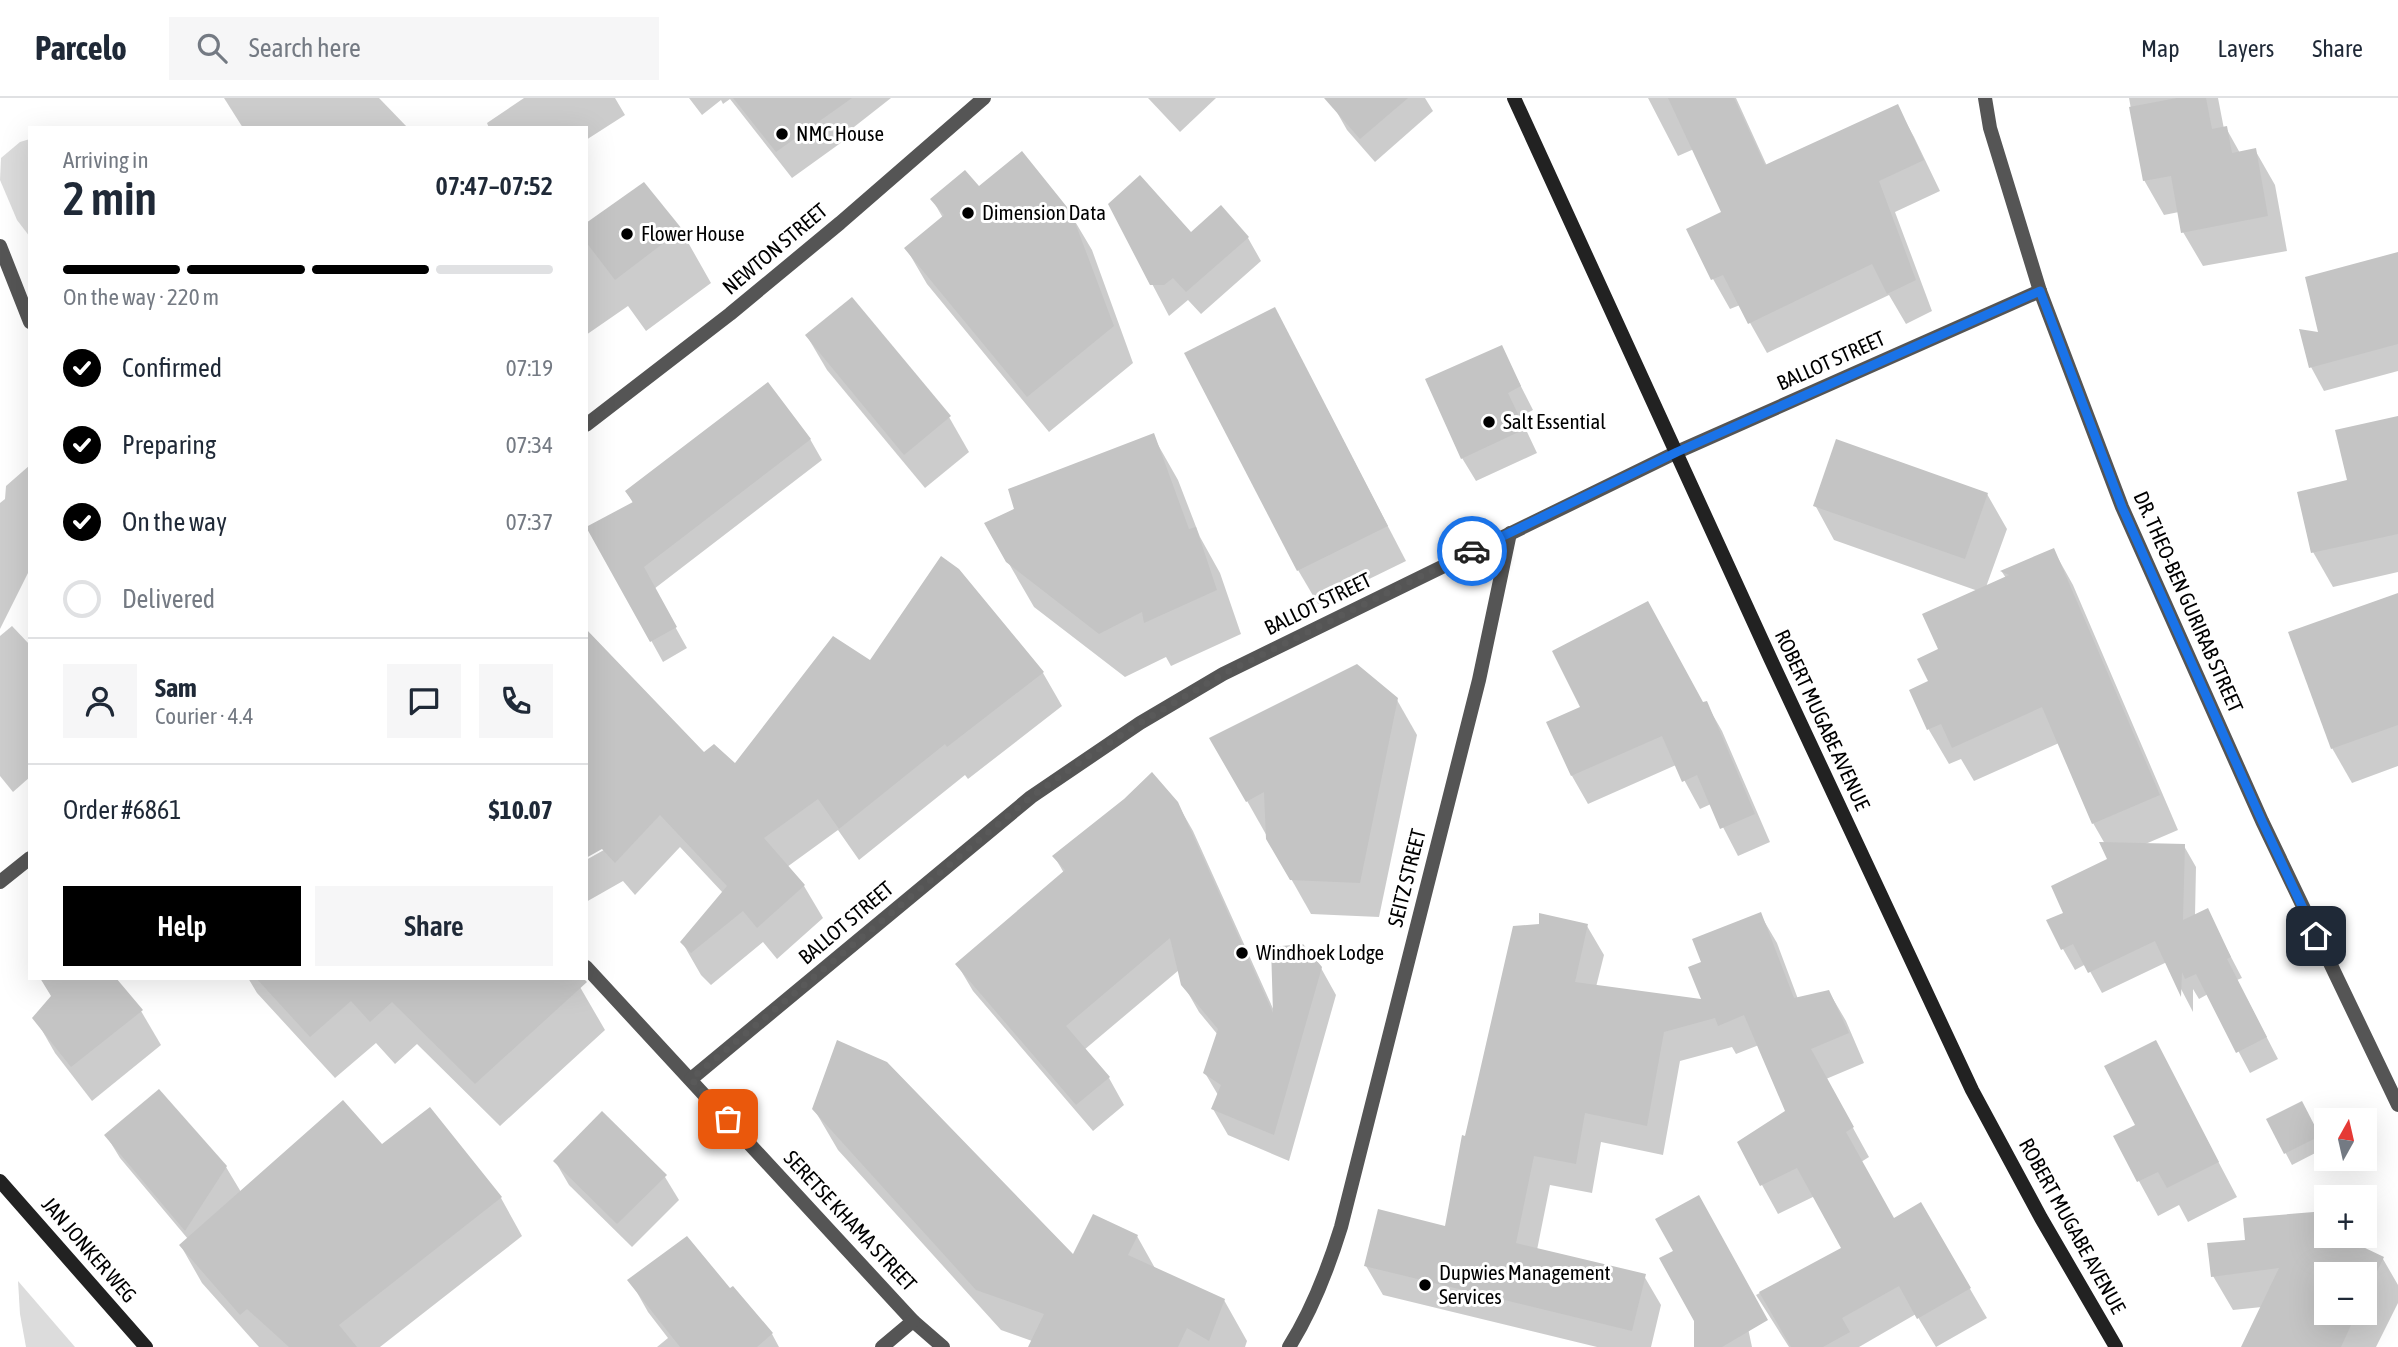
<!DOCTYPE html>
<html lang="en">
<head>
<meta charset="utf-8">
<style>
	body { margin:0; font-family:"Asap Condensed",sans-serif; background:#f6f6f7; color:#1f2937; height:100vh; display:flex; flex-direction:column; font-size:26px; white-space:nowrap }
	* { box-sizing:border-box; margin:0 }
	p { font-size:23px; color:#747a83 }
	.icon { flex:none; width:38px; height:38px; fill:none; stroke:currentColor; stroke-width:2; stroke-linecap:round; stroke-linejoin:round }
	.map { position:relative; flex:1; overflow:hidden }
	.panel { position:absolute; left:28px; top:28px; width:560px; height:854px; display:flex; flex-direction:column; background:#fff; border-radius:0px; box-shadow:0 7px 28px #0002 }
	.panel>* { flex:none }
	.needle { width:46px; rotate:8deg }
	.fabs { position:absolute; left:2314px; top:1010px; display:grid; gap:14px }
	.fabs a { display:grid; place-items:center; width:63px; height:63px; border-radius:0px; background:#fff; box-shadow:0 7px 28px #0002; font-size:35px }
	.pin { position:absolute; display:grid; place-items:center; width:60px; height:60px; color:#fff; margin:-30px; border-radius:14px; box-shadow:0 4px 10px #0006 }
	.courier { position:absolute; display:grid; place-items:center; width:70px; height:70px; margin:-35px; border:5px solid #1a73e8; border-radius:50%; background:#fff; color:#222; box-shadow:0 2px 9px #0007 }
	.headline em { font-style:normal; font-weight:600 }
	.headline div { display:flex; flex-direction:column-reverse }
	.headline { display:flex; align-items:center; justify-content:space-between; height:119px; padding:0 35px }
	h1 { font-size:46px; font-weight:600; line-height:52px }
	.bar { display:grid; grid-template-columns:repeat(4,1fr); gap:10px 7px; align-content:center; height:84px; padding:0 35px }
	.bar i { height:9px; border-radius:5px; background:#e0e1e3 }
	.bar .on { background:#000 }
	.bar p { grid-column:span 4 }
	.line { display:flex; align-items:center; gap:18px; padding:0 35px; border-top:2px solid #e0e1e3 }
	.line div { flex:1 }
	.round { display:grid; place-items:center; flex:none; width:74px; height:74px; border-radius:0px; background:#f6f6f7 }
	ol { padding:0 35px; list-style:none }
	li { display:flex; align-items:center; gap:21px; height:77px }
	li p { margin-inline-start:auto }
	li .icon { padding:7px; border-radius:50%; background:#000; color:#fff; stroke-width:4 }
	li:last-child { color:#747a83 }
	li i { width:38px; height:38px; border:4px solid #e0e1e3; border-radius:50% }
	.action { display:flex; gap:14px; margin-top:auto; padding:14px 35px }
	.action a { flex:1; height:80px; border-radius:0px; background:#000; color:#fff; font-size:28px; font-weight:600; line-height:80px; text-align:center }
	.action a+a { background:#f6f6f7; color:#1f2937 }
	header { display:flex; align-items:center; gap:42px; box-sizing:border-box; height:98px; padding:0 35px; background:#fff; border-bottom:2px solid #e0e1e3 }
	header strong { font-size:33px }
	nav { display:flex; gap:38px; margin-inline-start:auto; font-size:24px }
	.search { width:490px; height:63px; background:#f6f6f7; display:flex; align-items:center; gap:18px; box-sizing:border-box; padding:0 24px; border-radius:0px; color:#747a83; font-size:26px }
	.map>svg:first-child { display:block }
	.green { fill:#dcdcdc }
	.shadow { fill:#0003; fill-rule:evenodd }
	.building { fill:#c4c4c4 }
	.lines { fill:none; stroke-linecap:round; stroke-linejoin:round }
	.street { stroke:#555; stroke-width:14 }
	.secondary { stroke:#222; stroke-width:14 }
	.done { stroke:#595959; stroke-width:7; stroke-dasharray:0 12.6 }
	.route { stroke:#1a73e8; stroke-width:9 }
	.poi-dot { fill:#000; stroke:#fff; stroke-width:2.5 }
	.labels { text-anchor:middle; stroke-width:6; stroke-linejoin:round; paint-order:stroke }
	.poi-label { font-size:21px; fill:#000; stroke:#fff; text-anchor:start }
	.street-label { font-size:21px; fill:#000; stroke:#fff }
</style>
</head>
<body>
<header>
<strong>Parcelo</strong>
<div class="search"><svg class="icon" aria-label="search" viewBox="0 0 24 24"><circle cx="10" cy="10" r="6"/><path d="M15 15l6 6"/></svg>Search here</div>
<nav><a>Map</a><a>Layers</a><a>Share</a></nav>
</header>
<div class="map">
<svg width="2398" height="1249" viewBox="0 0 2398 1249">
	<rect width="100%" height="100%" fill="#fff"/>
	<!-- green -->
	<g class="green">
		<path d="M30,41V139L17,122L0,82L1,60L20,44Z"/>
		<path d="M18,1183L75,1249H26L20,1216Z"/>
	</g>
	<!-- shadow -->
	<g class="shadow">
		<path d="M224,0H379L408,30H243Z"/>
		<path d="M524,0H615L625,17L586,42V30H489L487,25Z"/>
		<path d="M689,0H891L840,40L842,44L792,80L730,1L723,6L721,2L702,17Z"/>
		<path d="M1148,0H1216L1180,34Z"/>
		<path d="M1344,0H1425L1433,13L1375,64L1347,32L1334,9Z"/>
		<path d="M1648,0H1736L1767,68L1897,8L1914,39L1940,93L1895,114L1932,213L1906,226L1889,197L1767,255L1740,207L1730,211L1713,181L1723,115L1694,51L1678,58Z"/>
		<path d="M2129,0H2218L2224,31L2226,30L2240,55L2255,52L2275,87L2287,153L2203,168L2183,134L2179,114L2164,117L2144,82Z"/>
		<path d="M644,87L681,132L711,185L646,233L628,208L586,237V127Z"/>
		<path d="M978,91L1070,115L1092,152L1133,265L1049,334L927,186L906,150L943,120L932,101Z"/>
		<path d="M1110,106L1191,136L1248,140L1261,163L1201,216L1188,202L1169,218Z"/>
		<path d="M2398,155V273L2324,293L2311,269L2320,236Z"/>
		<path d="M852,201L949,319L969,354L925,390L827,272L807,238Z"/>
		<path d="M1275,211L1406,463L1318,506L1298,472Z"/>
		<path d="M1501,249L1533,312L1520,319L1537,355L1476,383L1462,360Z"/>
		<path d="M2398,320V474L2333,489L2313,454L2349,384Z"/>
		<path d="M1153,338L1178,382L1200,439L1220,475L1241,536L1171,568L1166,559L1125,579L1034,509L986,426Z"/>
		<path d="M810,341L822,362L654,491L687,550L663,564L589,430L633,405L627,394Z"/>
		<path d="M30,367V471L0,531V405L5,401L6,388Z"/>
		<path d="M1987,396L2007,431L1986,489L2006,480L2002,474L2054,453L2073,487L2178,732L2143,747L2184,748L2196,769L2195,818L2207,813L2242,880L2237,882L2278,961L2250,975L2208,896L2199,901L2193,891V914L2167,864L2102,895L2086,866L2075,872L2063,851L2066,815L2109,762L2105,746L2093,725L2059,645L1974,683L1961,661L1949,666L1929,632L1911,593L1930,584L1941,552L1978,493L1834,442L1815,407Z"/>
		<path d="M2398,499V668L2352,685L2332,650Z"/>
		<path d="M12,528L30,547V679L13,694L0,678V538Z"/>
		<path d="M870,564L1043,575L1062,608L968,681L965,677L859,762L838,732L787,769L804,788L823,820L777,861L763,844L711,887L701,877L682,844L723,795L680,749L635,797L623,783L586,804V762L611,748L704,656L735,668Z"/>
		<path d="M1397,602L1417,637L1379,819L1311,816L1212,641Z"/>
		<path d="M1706,605L1722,633L1770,744L1738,758L1711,706L1700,711L1676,667L1588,706L1572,678L1549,625Z"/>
		<path d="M1177,705L1193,733L1275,915L1321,870L1336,897L1289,1063L1228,1037L1213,1011L1218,997L1205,975L1218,937L1199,914L1183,886L1179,872L1084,952L1109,980L1124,1007L1093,1033L973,893L957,866L1064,775L1054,758Z"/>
		<path d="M1760,816L1777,845L1798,901L1829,894L1846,923L1864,965L1826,981L1869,1059L1861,1064L1894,1122L1921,1107L1987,1220L1936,1249L1916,1216L1859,1249H1789L1756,1197L1843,1151L1815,1098L1778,1116L1762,1087L1787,1013L1759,947L1736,956L1732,949L1680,963L1663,1057L1601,1044L1592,1095L1550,1087L1537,1152L1644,1178L1661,1207L1651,1249H1597L1383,1197L1366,1168L1446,1130L1466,1040L1587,828L1604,857L1596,889L1704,904L1703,865Z"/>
		<path d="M248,880H572L580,889L605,932L500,1028L417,946L395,966L376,945L335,980L257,895Z"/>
		<path d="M53,899L141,913L161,947L92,1003L55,955L35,920Z"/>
		<path d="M2155,944L2237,1099L2188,1124L2179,1107L2158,1118L2115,1039L2137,1028Z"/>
		<path d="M430,1011L501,1100L522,1138L380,1249H259L202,1185L181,1148L188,1141L120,1060L106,1037L226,1069L241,1094L382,1048Z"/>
		<path d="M814,1011L1074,1159L1137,1138L1156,1172L1224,1202L1247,1243L1245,1249H1036L1032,1243L1001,1232L838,1052Z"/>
		<path d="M2307,1017L2325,1050L2292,1067L2268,1022Z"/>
		<path d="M555,1063L665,1079L679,1102L632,1149L569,1087Z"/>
		<path d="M2326,1138H2356L2362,1150L2383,1161L2398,1187V1205L2376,1249H2243L2262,1209L2233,1212L2213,1178L2247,1143ZM2326,1176H2364V1214H2326Z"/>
		<path d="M1734,1164L1752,1249H1701Z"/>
		<path d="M630,1182L730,1193L772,1236L779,1249H657L668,1240L648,1214Z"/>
	</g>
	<!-- building -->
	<g class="building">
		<path d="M733,0H852L776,54Z"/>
		<path d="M1324,0H1408L1360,41Z"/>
		<path d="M1668,0H1734L1765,67L1898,6L1924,62L1879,83L1916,182L1887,196L1872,166L1748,226L1723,177L1711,182L1686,131L1721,114Z"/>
		<path d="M2177,0H2206L2212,31L2227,28L2232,55L2256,50L2268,118L2181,135L2171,78L2143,83L2129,9Z"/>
		<path d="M1022,53L1071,114L1114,228L1027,299L904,150L944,117L930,101L965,72L979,88Z"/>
		<path d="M1140,77L1191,134L1221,107L1249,139L1186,194L1173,180L1164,187H1150L1108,106Z"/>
		<path d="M644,84L682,131L615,182L586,144V125Z"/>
		<path d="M2398,154V246L2309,270L2299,231L2318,234L2305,179Z"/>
		<path d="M852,199L951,318L904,357L805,237Z"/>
		<path d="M1275,209L1388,428L1297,473L1184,255Z"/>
		<path d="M1502,247L1521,288L1508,295L1525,331L1461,361L1425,281Z"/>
		<path d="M768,284L811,341L644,469L677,529L650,544L586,429L633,404L625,393Z"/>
		<path d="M2398,318V436L2311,455L2297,394L2347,382L2335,332Z"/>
		<path d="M1154,335L1189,431L1196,429L1217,492L1144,525L1142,514L1099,536L1006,464L984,425L1014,411L1008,391Z"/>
		<path d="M1836,341L1988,395L1965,461L1813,408Z"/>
		<path d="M2054,450L2160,697L2092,726L2042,609L1952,650L1941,626L1927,632L1909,592L1928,583L1917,561L1938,551L1922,516L2009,477L2000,473Z"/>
		<path d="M941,458L959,471L1044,574L947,649L945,646L839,731L818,701L764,740L805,787L757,830L743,813L691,855L680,844L727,788L660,717L615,765L602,751L586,760V531L704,654L714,646L735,665L833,538L870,562Z"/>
		<path d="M2398,495V627L2331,651L2288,534Z"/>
		<path d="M1648,503L1703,604L1707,603L1755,716L1720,731L1697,677L1682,684L1662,638L1571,678L1546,624L1580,609L1552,553Z"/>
		<path d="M1357,566L1398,600L1360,785L1290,782L1266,741L1264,694L1246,704L1209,640Z"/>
		<path d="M1152,674L1178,704L1273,915L1271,849L1303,846L1322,869L1274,1037L1211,1011L1221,987L1203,975L1218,931L1181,887L1170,840L1066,928L1110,979L1076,1007L955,866L1065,772L1052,758L1124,701Z"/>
		<path d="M2099,744L2185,746L2183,822L2208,810L2231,859L2227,861L2267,939L2236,955L2196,876L2185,881L2182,874L2181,899L2155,843L2088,875L2073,846L2061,852L2046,822L2063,815L2051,788L2107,761Z"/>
		<path d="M1761,814L1794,900L1829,892L1849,935L1811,951L1854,1029L1846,1034L1894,1120L1921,1104L1971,1190L1917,1221L1899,1188L1842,1220L1850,1234L1823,1249H1791L1759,1194L1841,1150L1797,1070L1760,1088L1737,1044L1785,1013L1744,917L1718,928L1715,920L1664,934L1647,1028L1585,1015L1576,1066L1534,1058L1516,1145L1646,1176L1632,1233L1364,1168L1378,1111L1445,1128L1462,1037L1465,1038L1513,828L1539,826V815L1588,826L1575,884L1701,901L1688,869L1701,864L1692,841Z"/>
		<path d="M40,880H116L143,912L71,969L32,920L51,898Z"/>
		<path d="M256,880H583L587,884L475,986L392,904L370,924L351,903L310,939Z"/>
		<path d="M837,942L887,964L1073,1156L1093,1116L1138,1137L1128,1157L1225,1201L1209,1243L1187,1230L1178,1249H1028L1044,1216L976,1192L812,1011Z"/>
		<path d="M2156,942L2219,1064L2167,1090L2158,1074L2137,1084L2113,1038L2135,1027L2104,968Z"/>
		<path d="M159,991L227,1068L185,1133L104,1037Z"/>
		<path d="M343,1002L382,1046L430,1009L502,1099L339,1227L357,1249H289L247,1211L240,1217L179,1147Z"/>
		<path d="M2302,1003L2320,1038L2284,1056L2266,1021Z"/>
		<path d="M602,1013L667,1077L617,1126L553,1063Z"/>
		<path d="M1699,1097L1768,1222L1722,1249H1694V1223L1659,1160L1673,1153L1655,1121Z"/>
		<path d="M2326,1113V1138H2340L2384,1159L2364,1200V1176H2326V1214H2357L2341,1249H2241L2279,1170L2211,1179L2207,1145L2245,1142L2243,1120Z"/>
		<path d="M687,1138L730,1190L733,1188L773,1235L757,1249H680L627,1182Z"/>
	</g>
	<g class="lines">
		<!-- street -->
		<g class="street">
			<path d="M1985,0L1990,30L2040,193L2122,409L2262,723L2398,1007"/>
			<path d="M0,148L30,224"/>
			<path d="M586,327L730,216L840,125L984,0"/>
			<path d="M0,784L30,760"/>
			<path d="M586,869L913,1223L943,1249"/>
			<path d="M691,981L1031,699L1140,625L1223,576L1677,354L2040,193"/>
			<path d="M882,1249L913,1223"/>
			<path d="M1289,1249C1313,1211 1328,1171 1341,1129L1479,582L1510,435"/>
		</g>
		<!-- secondary -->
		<g class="secondary">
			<path d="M1514,0L1771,562L1972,992L2041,1120L2116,1249"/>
			<path d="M0,1083L146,1249"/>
		</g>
	</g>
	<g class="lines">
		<!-- done -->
		<path class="done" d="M728,1021L691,981L1031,699L1090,657L1140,625L1223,576L1472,453"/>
		<!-- route -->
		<path class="route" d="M1472,453L1677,354L2040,193L2122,409L2262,723L2316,838"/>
	</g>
	<!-- markers -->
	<g class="poi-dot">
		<circle cx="782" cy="36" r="7"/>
		<circle cx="968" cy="115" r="7"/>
		<circle cx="627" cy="136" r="7"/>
		<circle cx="1489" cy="324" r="7"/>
		<circle cx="1242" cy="855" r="7"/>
		<circle cx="1425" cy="1187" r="7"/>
	</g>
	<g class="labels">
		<!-- poi labels -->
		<g class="poi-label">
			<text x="796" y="43">NMC House</text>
			<text x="982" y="122">Dimension Data</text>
			<text x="641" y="143">Flower House</text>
			<text x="1503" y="331">Salt Essential</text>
			<text x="1256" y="862">Windhoek Lodge</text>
			<text x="1439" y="1182">Dupwies Management<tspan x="1439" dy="24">Services</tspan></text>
		</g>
		<!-- street labels -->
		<g class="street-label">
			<text transform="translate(775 151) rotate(-40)" y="7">NEWTON STREET</text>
			<text transform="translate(1831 263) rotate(-24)" y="7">BALLOT STREET</text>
			<text transform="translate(2188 504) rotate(66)" y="7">DR. THEO-BEN GURIRAB STREET</text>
			<text transform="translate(1318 506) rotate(-26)" y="7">BALLOT STREET</text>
			<text transform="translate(1822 622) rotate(65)" y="7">ROBERT MUGABE AVENUE</text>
			<text transform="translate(1407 780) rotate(-76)" y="7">SEITZ STREET</text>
			<text transform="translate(846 825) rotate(-40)" y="7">BALLOT STREET</text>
			<text transform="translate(850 1123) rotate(47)" y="7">SERETSE KHAMA STREET</text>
			<text transform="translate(2072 1128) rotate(61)" y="7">ROBERT MUGABE AVENUE</text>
			<text transform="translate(89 1152) rotate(49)" y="7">JAN JONKER WEG</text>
		</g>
	</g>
</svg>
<div class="fabs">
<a><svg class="needle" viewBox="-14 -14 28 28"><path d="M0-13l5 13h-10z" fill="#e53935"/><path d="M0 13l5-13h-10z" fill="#747a83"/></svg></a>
<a>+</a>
<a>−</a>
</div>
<div class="pin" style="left:728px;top:1021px;background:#ea580c"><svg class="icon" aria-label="bag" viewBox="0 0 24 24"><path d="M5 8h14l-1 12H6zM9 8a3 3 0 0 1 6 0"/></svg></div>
<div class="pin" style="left:2316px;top:838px;background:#1f2937"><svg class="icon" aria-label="home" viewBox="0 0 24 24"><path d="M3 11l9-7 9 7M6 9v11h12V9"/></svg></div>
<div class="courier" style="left:1472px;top:453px"><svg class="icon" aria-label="car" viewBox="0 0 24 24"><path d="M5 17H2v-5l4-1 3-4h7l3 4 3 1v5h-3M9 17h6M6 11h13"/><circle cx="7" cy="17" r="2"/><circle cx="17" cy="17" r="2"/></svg></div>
<section class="panel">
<div class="headline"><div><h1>2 min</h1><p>Arriving in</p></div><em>07:47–07:52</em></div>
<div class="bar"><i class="on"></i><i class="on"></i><i class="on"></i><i></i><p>On the way · 220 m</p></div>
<ol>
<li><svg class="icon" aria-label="check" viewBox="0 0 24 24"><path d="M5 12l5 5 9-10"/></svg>Confirmed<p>07:19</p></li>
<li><svg class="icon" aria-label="check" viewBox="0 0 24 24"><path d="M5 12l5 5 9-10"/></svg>Preparing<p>07:34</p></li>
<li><svg class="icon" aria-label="check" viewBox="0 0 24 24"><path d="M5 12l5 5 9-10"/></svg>On the way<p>07:37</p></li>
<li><i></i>Delivered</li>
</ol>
<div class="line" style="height:126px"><a class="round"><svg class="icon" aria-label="person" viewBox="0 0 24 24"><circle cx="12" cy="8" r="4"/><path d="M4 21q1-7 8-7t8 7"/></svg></a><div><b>Sam</b><p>Courier · 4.4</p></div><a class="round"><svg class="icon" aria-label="chat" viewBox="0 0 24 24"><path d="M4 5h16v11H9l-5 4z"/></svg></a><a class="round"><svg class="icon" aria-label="phone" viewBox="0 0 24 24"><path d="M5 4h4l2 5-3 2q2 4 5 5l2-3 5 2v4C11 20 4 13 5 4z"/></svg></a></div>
<div class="line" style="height:91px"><div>Order #6861</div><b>$10.07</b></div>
<div class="action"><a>Help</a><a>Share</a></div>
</section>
</div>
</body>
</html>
